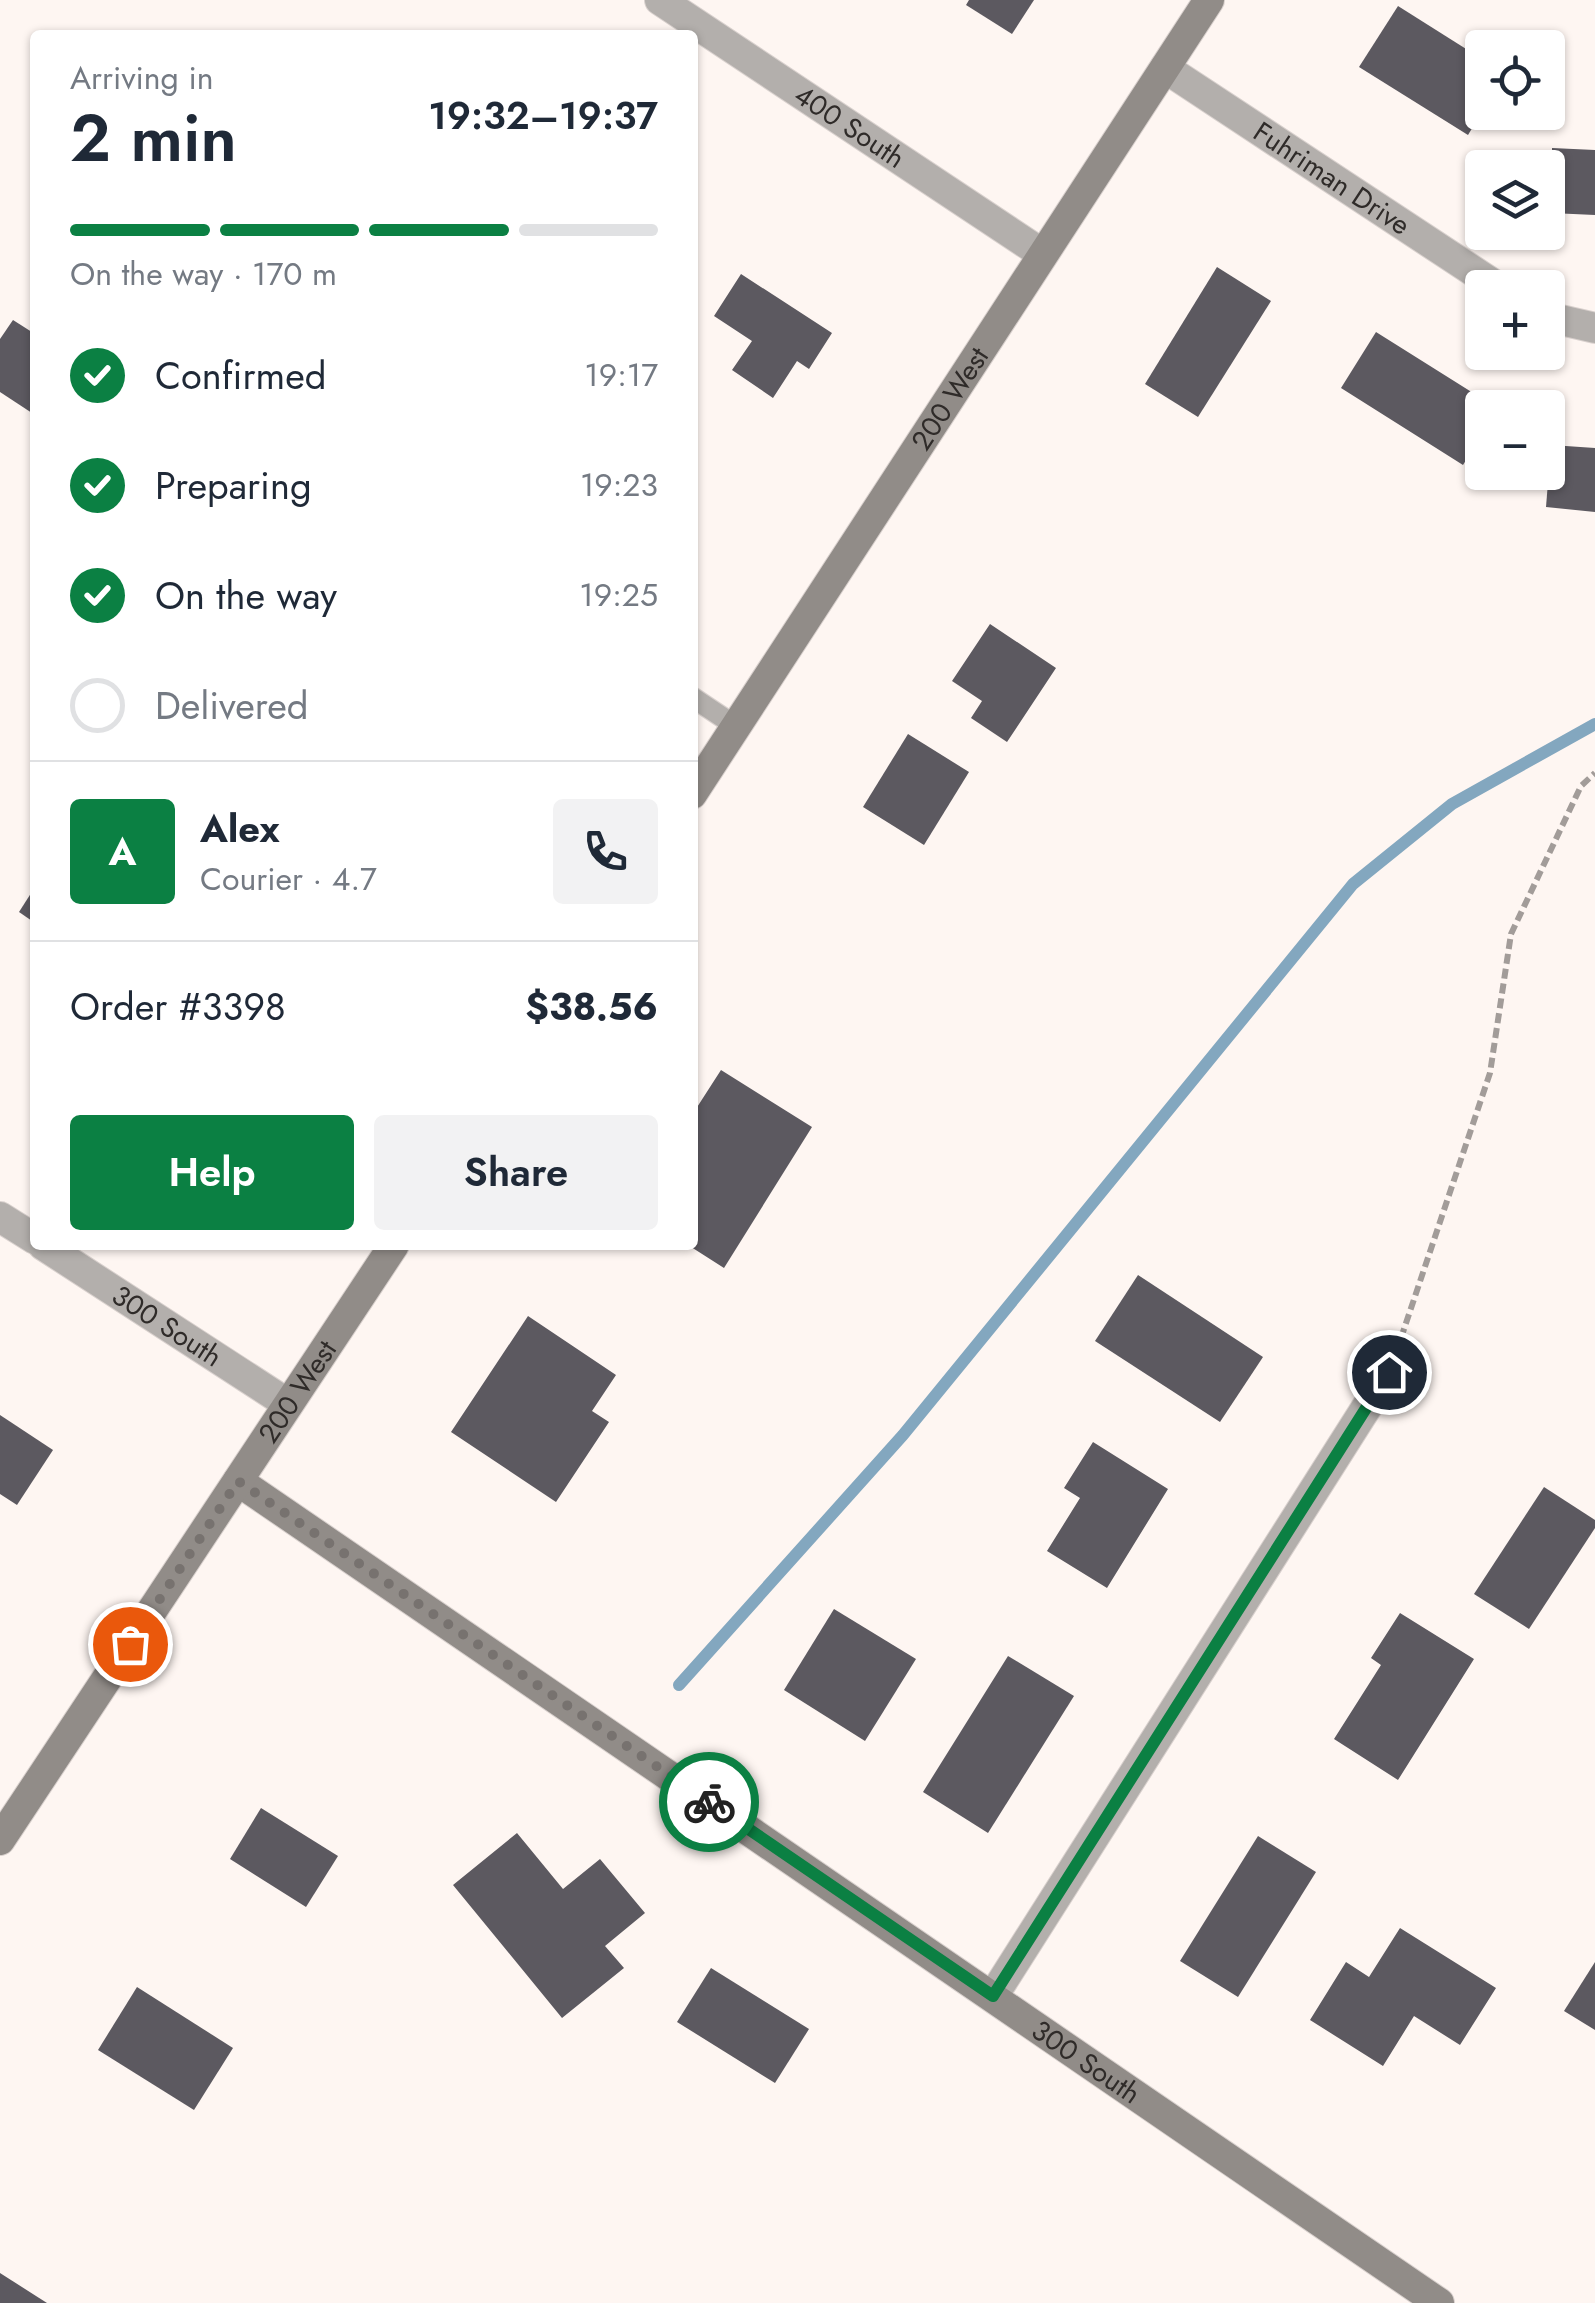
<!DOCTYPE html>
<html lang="en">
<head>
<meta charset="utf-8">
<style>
	body { margin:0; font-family:Jost,sans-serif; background:#f2f2f3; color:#1f2937; height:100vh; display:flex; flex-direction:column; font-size:38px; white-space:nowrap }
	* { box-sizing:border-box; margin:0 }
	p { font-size:32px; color:#747a83 }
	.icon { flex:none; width:55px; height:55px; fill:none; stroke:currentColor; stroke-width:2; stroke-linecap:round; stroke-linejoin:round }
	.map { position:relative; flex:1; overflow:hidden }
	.details { position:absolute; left:30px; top:30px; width:668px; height:1220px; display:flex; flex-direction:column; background:#fff; border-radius:10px; box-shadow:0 2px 8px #0004 }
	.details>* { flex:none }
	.tools { position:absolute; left:1465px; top:30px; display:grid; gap:20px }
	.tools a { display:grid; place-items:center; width:100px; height:100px; border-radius:10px; background:#fff; box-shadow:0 2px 8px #0004; font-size:50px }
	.pin { position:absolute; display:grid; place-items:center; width:85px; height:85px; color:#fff; margin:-42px; border:5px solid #fff; border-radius:50%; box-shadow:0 2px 10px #0007 }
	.courier { position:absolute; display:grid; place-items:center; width:100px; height:100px; margin:-50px; border:8px solid #0b8043; border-radius:50%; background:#fff; color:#222; box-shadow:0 2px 12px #0007 }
	.headline em { font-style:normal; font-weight:600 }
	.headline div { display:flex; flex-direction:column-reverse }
	.headline { display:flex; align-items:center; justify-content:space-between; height:170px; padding:0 40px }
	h1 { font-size:65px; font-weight:600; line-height:75px }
	.bar { display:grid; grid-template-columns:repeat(4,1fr); gap:15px 10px; align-content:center; height:120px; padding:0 40px }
	.bar i { height:12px; border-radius:8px; background:#e0e1e3 }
	.bar .current { background:#0b8043 }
	.bar p { grid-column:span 4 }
	.line { display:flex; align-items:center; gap:25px; padding:0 40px; border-top:2px solid #e0e1e3 }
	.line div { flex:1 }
	.round { display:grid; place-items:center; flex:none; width:105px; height:105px; border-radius:10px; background:#f2f2f3 }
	ol { padding:0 40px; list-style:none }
	li { display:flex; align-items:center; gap:30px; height:110px }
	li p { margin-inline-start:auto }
	li .icon { padding:10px; border-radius:50%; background:#0b8043; color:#fff; stroke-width:4 }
	li:last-child { color:#747a83 }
	li i { width:55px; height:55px; border:5px solid #e0e1e3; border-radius:50% }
	.cta { display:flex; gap:20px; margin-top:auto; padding:20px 40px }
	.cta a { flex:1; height:115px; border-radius:10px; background:#0b8043; color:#fff; font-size:40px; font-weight:600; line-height:115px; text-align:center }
	.cta a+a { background:#f2f2f3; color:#1f2937 }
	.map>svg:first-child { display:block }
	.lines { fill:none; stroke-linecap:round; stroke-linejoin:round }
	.stream { stroke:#83a7bf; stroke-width:12 }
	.building { fill:#5c5960 }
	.lane-casing { stroke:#d9d1ce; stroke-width:22 }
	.street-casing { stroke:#d9d1ce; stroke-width:32 }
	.secondary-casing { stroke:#d9d1ce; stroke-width:32 }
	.path { stroke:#a29c99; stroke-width:6; stroke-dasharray:10 5; stroke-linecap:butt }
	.lane { stroke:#b3afac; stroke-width:20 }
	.street { stroke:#b3afac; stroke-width:30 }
	.secondary { stroke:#918c88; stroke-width:30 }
	.done { stroke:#77726f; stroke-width:10; stroke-dasharray:0 18 }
	.route { stroke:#0b8043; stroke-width:12 }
	.labels { text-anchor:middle; stroke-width:10; stroke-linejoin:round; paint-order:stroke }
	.street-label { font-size:28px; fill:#2f2b29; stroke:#fff }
</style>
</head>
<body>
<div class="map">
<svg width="1595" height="2303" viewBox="0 0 1595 2303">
	<rect width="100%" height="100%" fill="#fef6f2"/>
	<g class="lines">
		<!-- stream -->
		<path class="stream" d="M679,1685L903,1435L1353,884L1452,804L1595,724"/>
	</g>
	<!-- building -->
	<g class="building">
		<path d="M969,0H1034L1012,34L966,5Z"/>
		<path d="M1398,6L1482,59V112L1468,135L1359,67Z"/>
		<path d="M1552,148L1595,150V215L1551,213Z"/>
		<path d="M1217,267L1271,301L1198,417L1145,384Z"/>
		<path d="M741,274L832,333L809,369L797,361L773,398L732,370L752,341L714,316Z"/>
		<path d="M13,320L35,334V415L0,392V339Z"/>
		<path d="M1376,332L1497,408H1482V434L1463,465L1341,388Z"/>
		<path d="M1551,445L1595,448V512L1546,507Z"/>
		<path d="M990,624L1056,668L1007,742L971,718L982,701L952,681Z"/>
		<path d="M908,734L969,772L924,845L863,807Z"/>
		<path d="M35,887V923L19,912Z"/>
		<path d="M721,1070L812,1127L724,1268L688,1245H692V1115Z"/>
		<path d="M1138,1275L1263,1357L1220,1422L1095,1341Z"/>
		<path d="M528,1316L616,1375L592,1411L609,1422L556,1502L451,1432Z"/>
		<path d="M0,1415L53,1450L17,1505L0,1494Z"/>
		<path d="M1093,1442L1168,1489L1107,1588L1047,1551L1080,1498L1064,1488Z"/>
		<path d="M1544,1487L1595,1520V1528L1529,1629L1474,1594Z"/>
		<path d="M834,1609L916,1659L865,1741L784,1690Z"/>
		<path d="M1400,1613L1474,1659L1398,1780L1334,1739L1381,1665L1371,1658Z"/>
		<path d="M1008,1656L1074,1696L988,1833L923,1792Z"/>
		<path d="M261,1808L338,1856L306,1907L230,1859Z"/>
		<path d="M517,1833L563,1889L600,1859L645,1913L605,1946L624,1968L562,2018L453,1885Z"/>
		<path d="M1258,1836L1316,1872L1238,1997L1180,1961Z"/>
		<path d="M1400,1928L1496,1988L1460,2045L1414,2016L1383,2066L1310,2020L1346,1962L1369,1977Z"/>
		<path d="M1595,1962V2030L1564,2011Z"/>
		<path d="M711,1968L809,2029L775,2083L677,2022Z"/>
		<path d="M137,1987L233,2048L194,2110L98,2050Z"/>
		<path d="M0,2273L47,2303H0Z"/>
	</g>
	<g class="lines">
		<!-- lane casing -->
		<g class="lane-casing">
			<path id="lane" d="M692,697L737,727"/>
		</g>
		<!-- street casing -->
		<g class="street-casing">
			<g id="street">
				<path id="s1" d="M660,0L1041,253"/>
				<path id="s2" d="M1165,68L1499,288"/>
				<path d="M1548,317L1595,328"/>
				<path d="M0,1217L35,1239"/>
				<path id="s3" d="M43,1245L288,1404"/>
				<path d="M993,1996L1389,1372"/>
			</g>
		</g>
		<!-- secondary casing -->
		<g class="secondary-casing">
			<g id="secondary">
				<path id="s4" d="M692,794L1209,0"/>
				<path id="s5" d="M238,1481L1439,2303"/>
				<path id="s6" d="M0,1840L394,1245"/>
			</g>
		</g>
		<!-- path -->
		<path class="path" d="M1401,1338L1490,1073L1511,934L1581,786L1595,773"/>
		<!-- lane -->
		<use href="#lane" class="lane"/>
		<!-- street -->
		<use href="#street" class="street"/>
		<!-- secondary -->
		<use href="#secondary" class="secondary"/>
	</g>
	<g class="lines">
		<!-- done -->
		<path class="done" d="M130,1644L238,1481L709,1802"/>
		<!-- route -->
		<path class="route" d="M709,1802L993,1996L1389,1372"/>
	</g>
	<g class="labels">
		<!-- street labels -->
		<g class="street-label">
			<text dy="10" stroke="none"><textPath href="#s1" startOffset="228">400 South</textPath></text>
			<text dy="10" stroke="none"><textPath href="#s2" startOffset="200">Fuhriman Drive</textPath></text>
			<text dy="10" stroke="none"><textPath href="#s4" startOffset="472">200 West</textPath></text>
			<text dy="10" stroke="none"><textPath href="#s3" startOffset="148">300 South</textPath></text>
			<text dy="10" stroke="none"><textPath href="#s6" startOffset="538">200 West</textPath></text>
			<text dy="10" stroke="none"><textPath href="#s5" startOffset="1028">300 South</textPath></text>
		</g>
	</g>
</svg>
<div class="tools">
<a><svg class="icon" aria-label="locate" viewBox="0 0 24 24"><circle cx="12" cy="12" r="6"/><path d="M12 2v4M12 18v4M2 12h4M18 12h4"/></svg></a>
<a><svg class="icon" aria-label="layers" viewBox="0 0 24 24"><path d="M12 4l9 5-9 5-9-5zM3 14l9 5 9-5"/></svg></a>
<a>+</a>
<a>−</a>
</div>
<div class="pin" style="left:130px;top:1644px;background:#ea580c"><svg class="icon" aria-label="bag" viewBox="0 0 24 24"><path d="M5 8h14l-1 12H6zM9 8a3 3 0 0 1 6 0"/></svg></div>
<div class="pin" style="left:1389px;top:1372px;background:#1f2937"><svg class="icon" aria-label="home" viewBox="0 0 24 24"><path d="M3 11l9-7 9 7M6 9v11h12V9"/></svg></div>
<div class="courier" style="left:709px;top:1802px"><svg class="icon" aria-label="bike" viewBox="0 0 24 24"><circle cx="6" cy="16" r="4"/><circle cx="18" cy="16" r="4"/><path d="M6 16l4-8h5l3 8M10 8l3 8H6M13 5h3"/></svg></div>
<section class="details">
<div class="headline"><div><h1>2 min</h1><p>Arriving in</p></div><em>19:32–19:37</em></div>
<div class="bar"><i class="current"></i><i class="current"></i><i class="current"></i><i></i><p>On the way · 170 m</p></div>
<ol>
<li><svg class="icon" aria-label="check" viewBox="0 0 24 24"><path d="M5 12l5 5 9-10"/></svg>Confirmed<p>19:17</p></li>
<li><svg class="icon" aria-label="check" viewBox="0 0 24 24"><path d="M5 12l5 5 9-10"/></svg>Preparing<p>19:23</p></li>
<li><svg class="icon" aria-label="check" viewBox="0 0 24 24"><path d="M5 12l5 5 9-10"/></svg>On the way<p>19:25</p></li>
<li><i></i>Delivered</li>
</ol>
<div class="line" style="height:180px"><b class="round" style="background:#0b8043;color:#fff">A</b><div><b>Alex</b><p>Courier · 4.7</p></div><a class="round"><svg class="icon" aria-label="phone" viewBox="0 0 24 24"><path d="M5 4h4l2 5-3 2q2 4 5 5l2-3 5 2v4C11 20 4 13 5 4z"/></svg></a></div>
<div class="line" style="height:130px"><div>Order #3398</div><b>$38.56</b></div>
<div class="cta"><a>Help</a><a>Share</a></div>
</section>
</div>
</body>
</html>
